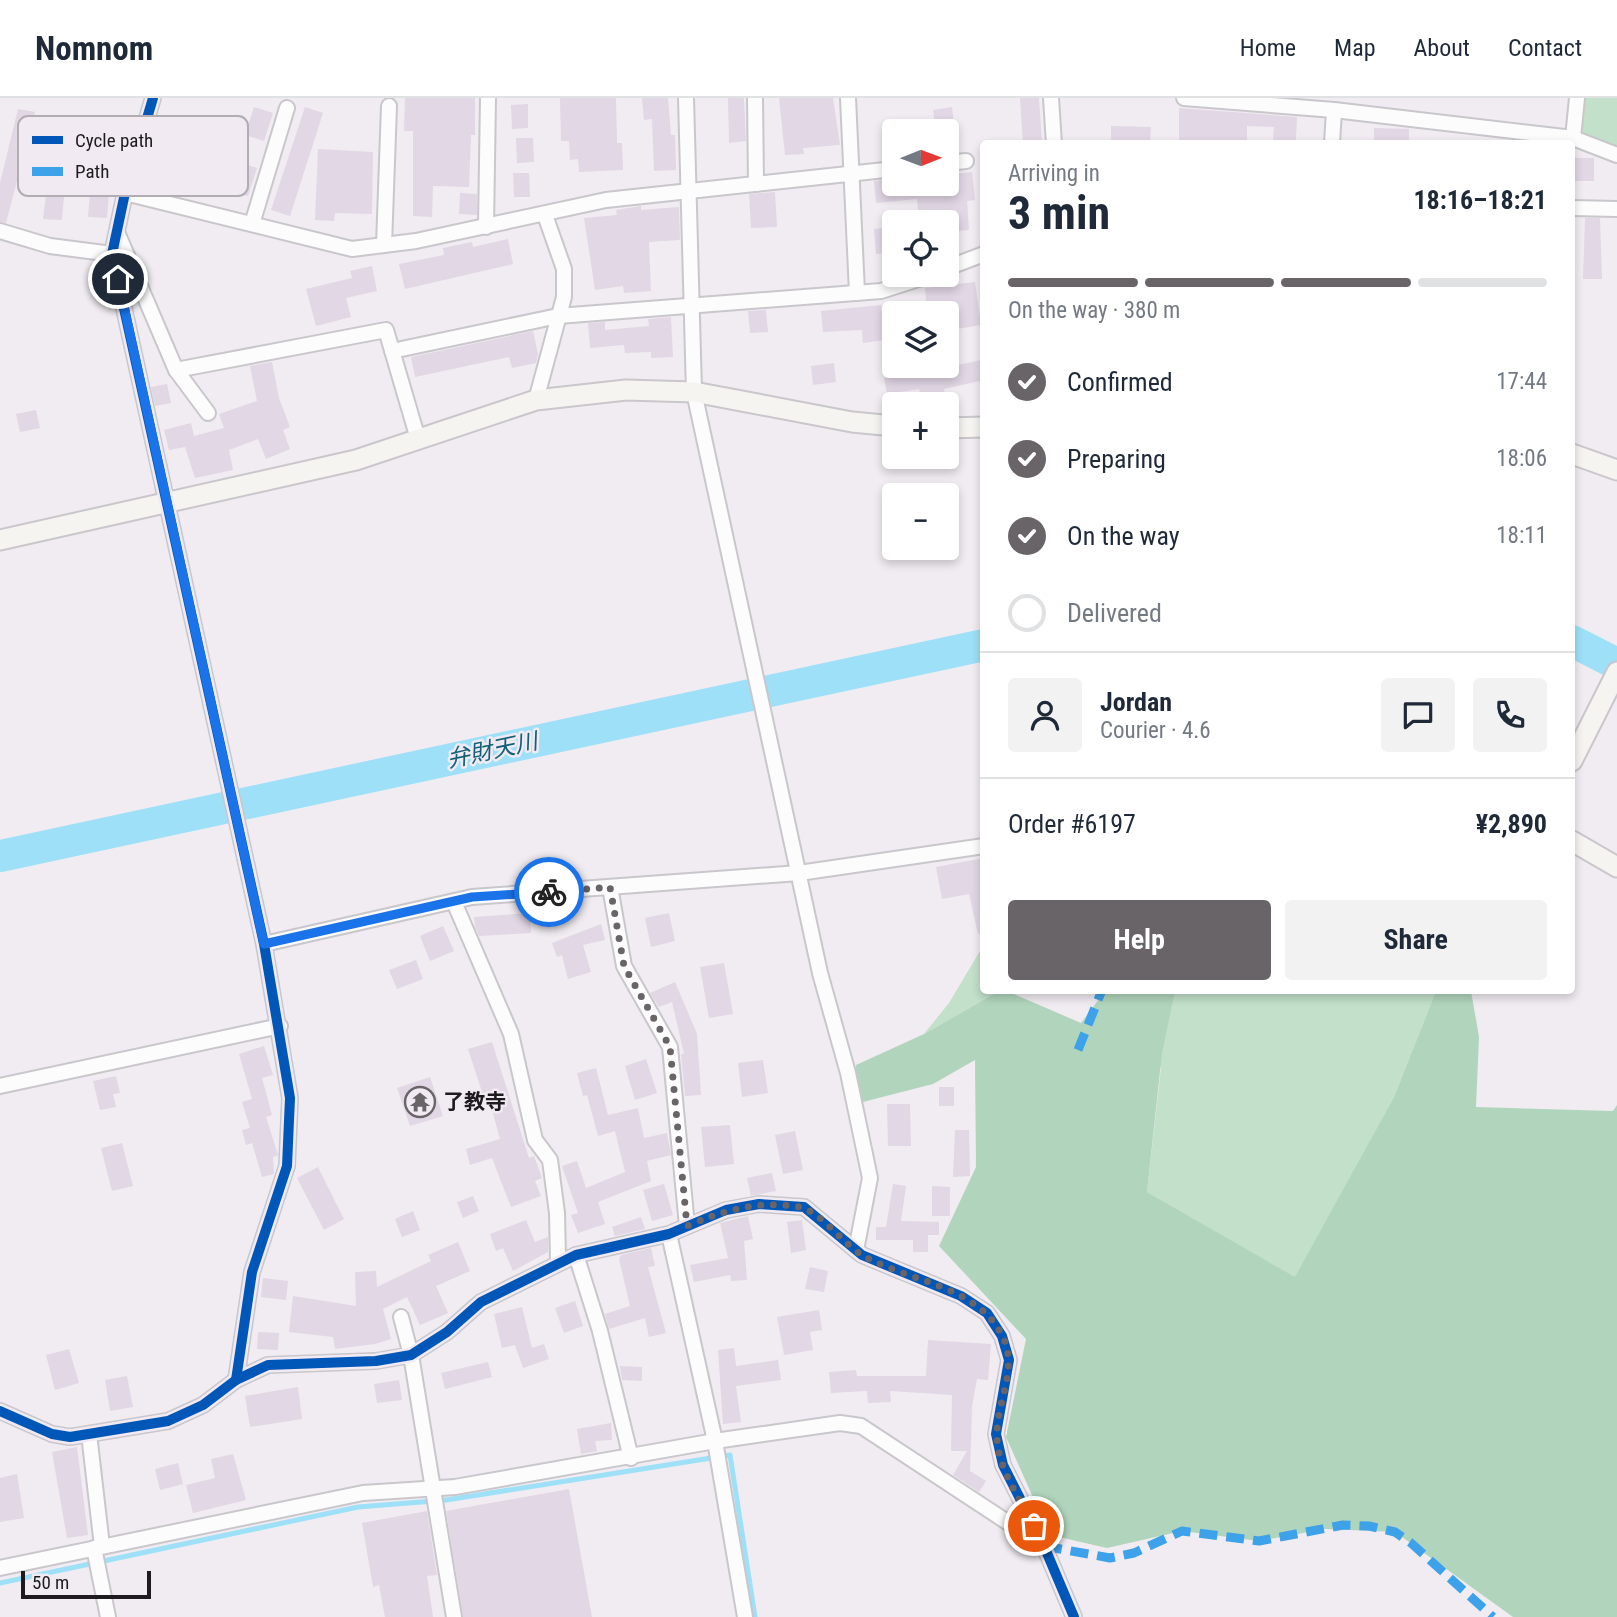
<!DOCTYPE html>
<html lang="en">
<head>
<meta charset="utf-8">
<style>
	body { margin:0; font-family:"Roboto Condensed","Noto Sans JP",sans-serif; background:#f2f2f3; color:#1f2937; height:100vh; display:flex; flex-direction:column; font-size:26px; white-space:nowrap }
	* { box-sizing:border-box; margin:0 }
	p { font-size:23px; color:#747a83 }
	.icon { flex:none; width:38px; height:38px; fill:none; stroke:currentColor; stroke-width:2; stroke-linecap:round; stroke-linejoin:round }
	.map { position:relative; flex:1; overflow:hidden }
	.panel { position:absolute; left:980px; top:42px; width:595px; height:854px; display:flex; flex-direction:column; background:#fff; border-radius:7px; box-shadow:0 4px 10px #0003 }
	.panel>* { flex:none }
	.needle { width:46px; rotate:89deg }
	.buttons { position:absolute; left:882px; top:21px; display:grid; gap:14px }
	.buttons a { display:grid; place-items:center; width:77px; height:77px; border-radius:7px; background:#fff; box-shadow:0 4px 10px #0003; font-size:35px }
	.scale { position:absolute; left:21px; bottom:18px; width:130px; box-sizing:border-box; padding-left:7px; border:4px solid #1e1b1e; border-top:0; font-size:19px; line-height:24px; white-space:nowrap; color:#1e1b1e; -webkit-text-stroke:5px #f1eaf3; paint-order:stroke }
	.pin { position:absolute; display:grid; place-items:center; width:60px; height:60px; color:#fff; margin:-30px; border:4px solid #fff; border-radius:50%; box-shadow:0 2px 7px #0007 }
	.courier { position:absolute; display:grid; place-items:center; width:70px; height:70px; margin:-35px; border:5px solid #1a73e8; border-radius:50%; background:#fff; color:#222; box-shadow:0 2px 9px #0007 }
	.head em { font-style:normal; font-weight:700 }
	.head div { display:flex; flex-direction:column-reverse }
	.head { display:flex; align-items:center; justify-content:space-between; height:119px; padding:0 28px }
	h1 { font-size:46px; font-weight:700; line-height:52px }
	.bar { display:grid; grid-template-columns:repeat(4,1fr); gap:10px 7px; align-content:center; height:84px; padding:0 28px }
	.bar i { height:9px; border-radius:5px; background:#e0e1e3 }
	.bar .current { background:#686468 }
	.bar p { grid-column:span 4 }
	.line { display:flex; align-items:center; gap:18px; padding:0 28px; border-top:2px solid #e0e1e3 }
	.line div { flex:1 }
	.round { display:grid; place-items:center; flex:none; width:74px; height:74px; border-radius:7px; background:#f2f2f3 }
	ol { padding:0 28px; list-style:none }
	li { display:flex; align-items:center; gap:21px; height:77px }
	li p { margin-inline-start:auto }
	li .icon { padding:7px; border-radius:50%; background:#686468; color:#fff; stroke-width:4 }
	li:last-child { color:#747a83 }
	li i { width:38px; height:38px; border:4px solid #e0e1e3; border-radius:50% }
	.button { display:flex; gap:14px; margin-top:auto; padding:14px 28px }
	.button a { flex:1; height:80px; border-radius:7px; background:#686468; color:#fff; font-size:28px; font-weight:700; line-height:80px; text-align:center }
	.button a+a { background:#f2f2f3; color:#1f2937 }
	header { display:flex; align-items:center; gap:42px; box-sizing:border-box; height:98px; padding:0 35px; background:#fff; border-bottom:2px solid #e0e1e3 }
	header strong { font-size:33px }
	nav { display:flex; gap:38px; margin-inline-start:auto; font-size:24px }
	.map>svg:first-child { display:block }
	.green { fill:#c2e0ca }
	.forest { fill:#b1d5bc }
	.lines { fill:none; stroke-linecap:round; stroke-linejoin:round }
	.stream { stroke:#9de0f7; stroke-width:5 }
	.river { stroke:#9de0f7; stroke-width:32 }
	.building { fill:#e2d7e5 }
	.street-casing { stroke:#c9c7cb; stroke-width:18 }
	.secondary-casing { stroke:#c9c7cb; stroke-width:23 }
	.street { stroke:#fdfcfd; stroke-width:14 }
	.secondary { stroke:#f6f4f1; stroke-width:19 }
	.quiet { stroke:#3da2ea; stroke-width:9; stroke-dasharray:18 9; stroke-linecap:butt }
	.cycleway-casing { stroke:#f1eaf3; stroke-width:15 }
	.cycleway { stroke:#0057b8; stroke-width:10 }
	.done { stroke:#686468; stroke-width:7; stroke-dasharray:0 12.6 }
	.route { stroke:#1a73e8; stroke-width:9 }
	.labels { text-anchor:middle; stroke-width:5; stroke-linejoin:round; paint-order:stroke }
	.poi-label { font-size:21px; font-weight:bold; fill:#1e1b1e; stroke:#f1eaf3; text-anchor:start }
	.water-label { font-size:23px; font-style:italic; fill:#106176; stroke:#f1eaf3 }
	.key { fill:#f1eaf3; stroke:#b2acb3; stroke-width:2 }
	.key-label { font-size:19px; fill:#1e1b1e }
</style>
</head>
<body>
<header>
<strong>Nomnom</strong>
<nav><a>Home</a><a>Map</a><a>About</a><a>Contact</a></nav>
</header>
<div class="map">
<svg width="1617" height="1519" viewBox="0 0 1617 1519">
	<rect width="100%" height="100%" fill="#f0ecf1"/>
	<!-- green -->
	<g class="green">
		<path d="M1577,0H1617V57L1573,40Z"/>
		<path d="M983,848L984,892L999,893L924,936L949,905Z"/>
		<path d="M1112,893H1436L1394,999L1296,1180L1147,1094L1161,970Z"/>
	</g>
	<!-- forest -->
	<path class="forest" d="M999,893H1007L1081,925L1105,893H1175L1162,955L1147,1094L1295,1179L1394,999L1436,893H1471L1479,939L1476,1009L1613,1013L1617,1007V1519H1513L1395,1434L1325,1431L1259,1443L1182,1433L1107,1450L1050,1437L1006,1339L1026,1241L939,1148L976,1069L975,962L933,986L855,1006L856,967L924,936Z"/>
	<g class="lines">
		<!-- stream -->
		<path class="stream" d="M0,1485L358,1409L446,1402L730,1357L755,1519"/>
		<!-- river -->
		<g class="river">
			<path d="M1572,543L1617,566"/>
			<path d="M0,758L984,547"/>
		</g>
	</g>
	<!-- building -->
	<g class="building">
		<path d="M405,0H475V37H471L469,89L433,88L432,119L413,118V33H404Z"/>
		<path d="M560,0H616L617,45H622L623,72L579,74L578,61L570,62L569,43H561Z"/>
		<path d="M642,0H668L671,37H675L676,72L654,73L652,21L644,22Z"/>
		<path d="M728,0H744L746,43L729,45Z"/>
		<path d="M779,0H833L840,47L803,50L804,56L785,57Z"/>
		<path d="M1020,0H1039L1042,46H1023Z"/>
		<path d="M528,6V30L512,31L511,7Z"/>
		<path d="M254,9L273,15L264,43L245,37Z"/>
		<path d="M305,9L323,15L290,118L271,112Z"/>
		<path d="M952,9L955,33H936L933,12Z"/>
		<path d="M1179,10L1297,19L1296,43L1273,42L1274,29L1247,28V46H1179Z"/>
		<path d="M18,11L35,14L6,125L0,124V85Z"/>
		<path d="M1111,28L1151,29L1150,46H1111Z"/>
		<path d="M1374,30L1409,31V46H1374Z"/>
		<path d="M516,40H533L534,64L517,65Z"/>
		<path d="M318,51L373,54L372,116L335,115L334,123L315,122Z"/>
		<path d="M208,59L237,68L239,64L257,70L248,98L200,87Z"/>
		<rect x="1574" y="60" width="20" height="23"/>
		<path d="M972,74L975,102L967,103L969,132L950,134L949,124H919L917,101L876,105L874,83L894,81V86H954L952,76Z"/>
		<path d="M513,75H529L530,99H514Z"/>
		<path d="M775,94L777,129L751,130L749,96Z"/>
		<path d="M90,95L109,96L107,120L88,119Z"/>
		<path d="M460,95L477,96V117L459,116Z"/>
		<path d="M46,97L64,98L62,122L43,121Z"/>
		<path d="M641,108V112L679,109L680,142L649,144L651,193L624,195L623,188L595,192L584,120L617,117L616,112Z"/>
		<path d="M1585,120H1600L1602,181H1583Z"/>
		<path d="M893,129L894,154L876,156L874,131Z"/>
		<path d="M508,141L513,166L405,191L399,166L444,157L443,150L472,144L473,149Z"/>
		<path d="M372,168L377,193L346,200L351,219L316,228L306,191L352,180L350,173Z"/>
		<path d="M975,184L981,227L957,231L956,223L947,225V215H927L925,190Z"/>
		<path d="M881,207L885,242L863,245L862,232L823,234L821,213Z"/>
		<path d="M766,212L768,234L750,235L748,213Z"/>
		<path d="M671,219L673,259L651,260V254L625,255L624,247L590,250L588,225L605,224V232L649,228L648,221Z"/>
		<path d="M533,233L538,256L536,265L512,270L509,259L415,279L411,259Z"/>
		<path d="M981,262L984,282L944,291L946,302L923,306L919,291L887,296L884,280L916,275L915,268H939L940,271Z"/>
		<path d="M272,264L279,300L290,329L283,332L290,351L266,361L258,341L229,352L233,372L195,380L185,349L169,352L164,332L191,325L194,338L224,330L219,316L257,303L250,268Z"/>
		<path d="M834,265L836,284L813,287L811,268Z"/>
		<path d="M167,286L171,305L155,308L151,289Z"/>
		<path d="M36,312L40,330L20,334L16,316Z"/>
		<path d="M984,760V835L978,836L969,796L942,801L936,769Z"/>
		<path d="M530,815L531,835L479,838L475,828L474,819Z"/>
		<path d="M669,815L675,843L651,849L645,820Z"/>
		<path d="M601,826L605,842L583,847L591,874L568,881L562,857L557,859L552,845Z"/>
		<path d="M443,828L454,853L430,863L420,838Z"/>
		<path d="M416,862L423,881L397,891L389,872Z"/>
		<path d="M724,865L733,916L709,920L700,869Z"/>
		<path d="M675,884L697,936L701,997L685,998L681,956H684L672,904L659,909L650,895Z"/>
		<path d="M492,944L529,1060L534,1058L542,1080L535,1083L541,1098L511,1109L492,1060L470,1067L466,1051L500,1041L490,1004L480,1007L476,992L481,991L468,951Z"/>
		<path d="M264,948L273,977L262,980L272,1017L266,1019L278,1057L273,1059L274,1076L262,1079L252,1045L246,1047L242,1032L250,1030L242,1004L252,1001L239,956Z"/>
		<path d="M646,961L657,995L635,1002L625,968Z"/>
		<path d="M763,962L768,995L742,999L738,965Z"/>
		<path d="M596,970L608,1017L638,1010L644,1040L667,1035L671,1057L647,1063L651,1083L598,1104L605,1126L578,1135L571,1117L578,1115L562,1068L577,1063L586,1090L625,1074L615,1033L598,1038L587,997L583,998L577,975Z"/>
		<path d="M116,978L120,995L113,996L116,1009L100,1012L93,983Z"/>
		<path d="M430,979L443,1018L410,1028L397,990Z"/>
		<rect x="939" y="989" width="15" height="19"/>
		<path d="M887,1006H910L911,1048H888Z"/>
		<path d="M730,1027L734,1066L705,1069L701,1029Z"/>
		<path d="M955,1032H969L970,1078L953,1079Z"/>
		<path d="M795,1033L803,1072L783,1076L775,1037Z"/>
		<path d="M122,1045L133,1088L112,1093L101,1050Z"/>
		<path d="M318,1069L344,1121L324,1132L297,1080Z"/>
		<path d="M772,1075L776,1093L751,1098L747,1080Z"/>
		<path d="M664,1086L673,1117L652,1123L643,1092Z"/>
		<path d="M893,1086L906,1088L901,1123L939,1124V1137H928V1154H913V1142H876V1129H886Z"/>
		<path d="M932,1088L950,1089V1118H932Z"/>
		<path d="M473,1098L479,1113L463,1120L457,1104Z"/>
		<path d="M413,1113L420,1132L402,1139L395,1121Z"/>
		<path d="M748,1118L753,1141L744,1143L747,1182L731,1183L730,1177L694,1184L690,1167L728,1160L720,1125Z"/>
		<path d="M641,1119L645,1131L615,1138L612,1129Z"/>
		<path d="M526,1122L535,1144L548,1139V1154L513,1173L503,1150L496,1153L490,1136Z"/>
		<path d="M802,1122L806,1152L791,1155L787,1124Z"/>
		<path d="M458,1144L470,1173L436,1188L448,1215L420,1227L407,1199L383,1211L391,1241L375,1246L335,1251L333,1239L289,1234L293,1198L356,1208L355,1174L376,1173L377,1189L431,1163L428,1157Z"/>
		<path d="M651,1150L655,1168L648,1169L666,1235L649,1239L645,1220L609,1231L605,1216L630,1208L619,1161L621,1157Z"/>
		<path d="M810,1169L828,1173L824,1194L805,1191Z"/>
		<path d="M263,1180L288,1183L286,1202L261,1199Z"/>
		<path d="M575,1203L583,1228L564,1235L555,1210Z"/>
		<path d="M522,1209L532,1250L544,1246L549,1261L523,1270L515,1247L502,1250L494,1216Z"/>
		<path d="M819,1212L822,1232L810,1234L813,1252L784,1257L777,1219Z"/>
		<path d="M258,1234L279,1235L278,1252L257,1251Z"/>
		<path d="M928,1242L991,1246L988,1282L977,1281L972,1308L970,1373L986,1383L979,1394L953,1377L967,1353H951L952,1297L890,1293L891,1304L868,1305L867,1293L831,1295L829,1274L856,1272L857,1278H926Z"/>
		<path d="M734,1250L736,1268L778,1262L781,1282L736,1288L741,1324L723,1326L718,1252Z"/>
		<path d="M69,1251L79,1285L55,1292L46,1257Z"/>
		<path d="M488,1264L492,1279L445,1291L441,1275Z"/>
		<path d="M620,1268L642,1269V1283L622,1282Z"/>
		<path d="M127,1278L133,1309L110,1313L105,1282Z"/>
		<path d="M399,1282L402,1302L377,1305L374,1286Z"/>
		<path d="M298,1289L302,1321L250,1329L245,1298Z"/>
		<path d="M611,1325L612,1342L595,1343L597,1353L581,1356L577,1331Z"/>
		<path d="M77,1349L88,1437L67,1440L52,1354Z"/>
		<path d="M233,1356L246,1402L193,1415L186,1387L215,1380L211,1361Z"/>
		<path d="M178,1365L183,1386L160,1392L155,1371Z"/>
		<path d="M17,1376L24,1420L0,1424V1380Z"/>
		<path d="M569,1391L592,1519H463L446,1413Z"/>
		<path d="M427,1413L437,1477L427,1478L433,1519H385L379,1487L373,1489L362,1425Z"/>
	</g>
	<g class="lines">
		<!-- street casing -->
		<g class="street-casing">
			<g id="street">
				<path d="M153,0L125,95L112,156L264,846L290,1000L287,1068L252,1174L236,1282"/>
				<path d="M686,0L694,294L820,875L848,975L870,1080L856,1152"/>
				<path d="M755,0L756,86"/>
				<path d="M848,0L857,195"/>
				<path d="M1051,0L1054,46"/>
				<path d="M1184,0L1334,12L1573,40L1617,57"/>
				<path d="M1573,40L1577,0"/>
				<path d="M1332,46L1334,12"/>
				<path d="M947,65L966,63"/>
				<path d="M125,95L352,151L416,143L606,102L894,71"/>
				<path d="M1572,110L1617,111"/>
				<path d="M252,126L287,10"/>
				<path d="M486,129L488,0"/>
				<path d="M0,133L50,148L112,156"/>
				<path d="M117,134L176,272L208,315"/>
				<path d="M384,147L389,8"/>
				<path d="M947,170L984,156"/>
				<path d="M392,253L558,218L881,193L931,177"/>
				<path d="M176,272L386,232L418,341"/>
				<path d="M536,302L564,199V171L545,117"/>
				<path d="M610,789L624,868L670,949L687,1128"/>
				<path d="M454,804L511,936L535,1042L550,1062L557,1115L558,1163"/>
				<path d="M264,846L472,799L799,775L984,748"/>
				<path d="M0,988L280,928"/>
				<path d="M669,1136L715,1343L745,1519"/>
				<path d="M576,1157L600,1233L631,1360"/>
				<path d="M401,1219L411,1257L454,1519"/>
				<path d="M0,1313L52,1336L70,1339L168,1323L203,1307L236,1282L268,1267L376,1263L411,1257L447,1234L481,1204L576,1157L669,1136L726,1112L759,1106L804,1109L862,1157L961,1198L987,1215L1002,1238L1009,1262L996,1336L1003,1367L1044,1448L1074,1519"/>
				<path d="M89,1336L102,1448"/>
				<path d="M94,1450L108,1519"/>
				<path d="M0,1470L363,1395L455,1389L715,1343L840,1325L861,1328L1042,1447"/>
			</g>
		</g>
		<!-- secondary casing -->
		<g class="secondary-casing">
			<g id="secondary">
				<path d="M947,330L984,329"/>
				<path d="M1572,356L1617,372"/>
				<path d="M0,442L356,362L536,302L626,292L694,294L852,324L894,328"/>
				<path d="M1572,663L1617,574"/>
				<path d="M1572,743L1617,769"/>
			</g>
		</g>
		<!-- street -->
		<use href="#street" class="street"/>
		<!-- secondary -->
		<use href="#secondary" class="secondary"/>
		<!-- quiet -->
		<g class="quiet">
			<path d="M1078,952L1102,892"/>
			<path d="M1044,1448L1110,1460L1134,1455L1182,1433L1259,1443L1343,1427L1369,1428L1395,1434L1411,1445L1493,1519"/>
		</g>
		<!-- cycleway casing -->
		<g class="cycleway-casing">
			<g id="cycleway">
				<path d="M153,0L125,95L112,156L264,846L290,1000L287,1068L252,1174L236,1282"/>
				<path d="M0,1313L52,1336L70,1339L168,1323L203,1307L236,1282L268,1267L376,1263L411,1257L447,1234L481,1204L576,1157L669,1136L726,1112L759,1106L804,1109L862,1157L961,1198L987,1215L1002,1238L1009,1262L996,1336L1003,1367L1044,1448L1074,1519"/>
			</g>
		</g>
		<!-- cycleway -->
		<use href="#cycleway" class="cycleway"/>
	</g>
	<g class="lines">
		<!-- done -->
		<path class="done" d="M549,794L610,789L624,868L670,949L687,1128C725,1112 758,1102 800,1109C818,1112 845,1147 862,1157C908,1184 975,1186 1002,1237C1019,1270 997,1302 997,1336C996,1368 1020,1401 1034,1428"/>
		<!-- route -->
		<path class="route" d="M118,181L264,846L472,799L549,794"/>
	</g>
	<!-- icons -->
	<defs>
		<g id="temple-ring" transform="scale(1.575)"><circle r="9.5" fill="#f1eaf3" stroke="#686468" stroke-width="1.5"/><path d="M0-6L5-2H3V0L6.5 2.5H4V6H1.5V3h-3V6H-4V2.5H-6.5L-3 0V-2H-5Z" fill="#686468"/></g>
	</defs>
	<g fill-rule="evenodd">
		<use href="#temple-ring" x="420" y="1004"/>
	</g>
	<g class="labels">
		<!-- poi labels -->
		<g class="poi-label">
			<text x="443" y="1011">了教寺</text>
		</g>
		<!-- water labels -->
		<g class="water-label">
			<text transform="translate(492 652) rotate(-12)" y="8">弁財天川</text>
		</g>
	</g>
	<!-- legend -->
	<rect x="18" y="18" width="230" height="80" rx="10" class="key"/>
	<rect x="32" y="38" width="31" height="8" fill="#0057b8"/>
	<rect x="32" y="69" width="31" height="9" fill="#3da2ea"/>
	<g class="key-label">
		<text x="75" y="49">Cycle path</text>
		<text x="75" y="80">Path</text>
	</g>
</svg>
<div class="buttons">
<a><svg class="needle" viewBox="-14 -14 28 28"><path d="M0-13l5 13h-10z" fill="#e53935"/><path d="M0 13l5-13h-10z" fill="#747a83"/></svg></a>
<a><svg class="icon" aria-label="locate" viewBox="0 0 24 24"><circle cx="12" cy="12" r="6"/><path d="M12 2v4M12 18v4M2 12h4M18 12h4"/></svg></a>
<a><svg class="icon" aria-label="layers" viewBox="0 0 24 24"><path d="M12 4l9 5-9 5-9-5zM3 14l9 5 9-5"/></svg></a>
<a>+</a>
<a>−</a>
</div>
<div class="scale">50 m</div>
<div class="pin" style="left:1034px;top:1428px;background:#ea580c"><svg class="icon" aria-label="bag" viewBox="0 0 24 24"><path d="M5 8h14l-1 12H6zM9 8a3 3 0 0 1 6 0"/></svg></div>
<div class="pin" style="left:118px;top:181px;background:#1f2937"><svg class="icon" aria-label="home" viewBox="0 0 24 24"><path d="M3 11l9-7 9 7M6 9v11h12V9"/></svg></div>
<div class="courier" style="left:549px;top:794px"><svg class="icon" aria-label="bike" viewBox="0 0 24 24"><circle cx="6" cy="16" r="4"/><circle cx="18" cy="16" r="4"/><path d="M6 16l4-8h5l3 8M10 8l3 8H6M13 5h3"/></svg></div>
<section class="panel">
<div class="head"><div><h1>3 min</h1><p>Arriving in</p></div><em>18:16–18:21</em></div>
<div class="bar"><i class="current"></i><i class="current"></i><i class="current"></i><i></i><p>On the way · 380 m</p></div>
<ol>
<li><svg class="icon" aria-label="check" viewBox="0 0 24 24"><path d="M5 12l5 5 9-10"/></svg>Confirmed<p>17:44</p></li>
<li><svg class="icon" aria-label="check" viewBox="0 0 24 24"><path d="M5 12l5 5 9-10"/></svg>Preparing<p>18:06</p></li>
<li><svg class="icon" aria-label="check" viewBox="0 0 24 24"><path d="M5 12l5 5 9-10"/></svg>On the way<p>18:11</p></li>
<li><i></i>Delivered</li>
</ol>
<div class="line" style="height:126px"><a class="round"><svg class="icon" aria-label="person" viewBox="0 0 24 24"><circle cx="12" cy="8" r="4"/><path d="M4 21q1-7 8-7t8 7"/></svg></a><div><b>Jordan</b><p>Courier · 4.6</p></div><a class="round"><svg class="icon" aria-label="chat" viewBox="0 0 24 24"><path d="M4 5h16v11H9l-5 4z"/></svg></a><a class="round"><svg class="icon" aria-label="phone" viewBox="0 0 24 24"><path d="M5 4h4l2 5-3 2q2 4 5 5l2-3 5 2v4C11 20 4 13 5 4z"/></svg></a></div>
<div class="line" style="height:91px"><div>Order #6197</div><b>¥2,890</b></div>
<div class="button"><a>Help</a><a>Share</a></div>
</section>
</div>
</body>
</html>
